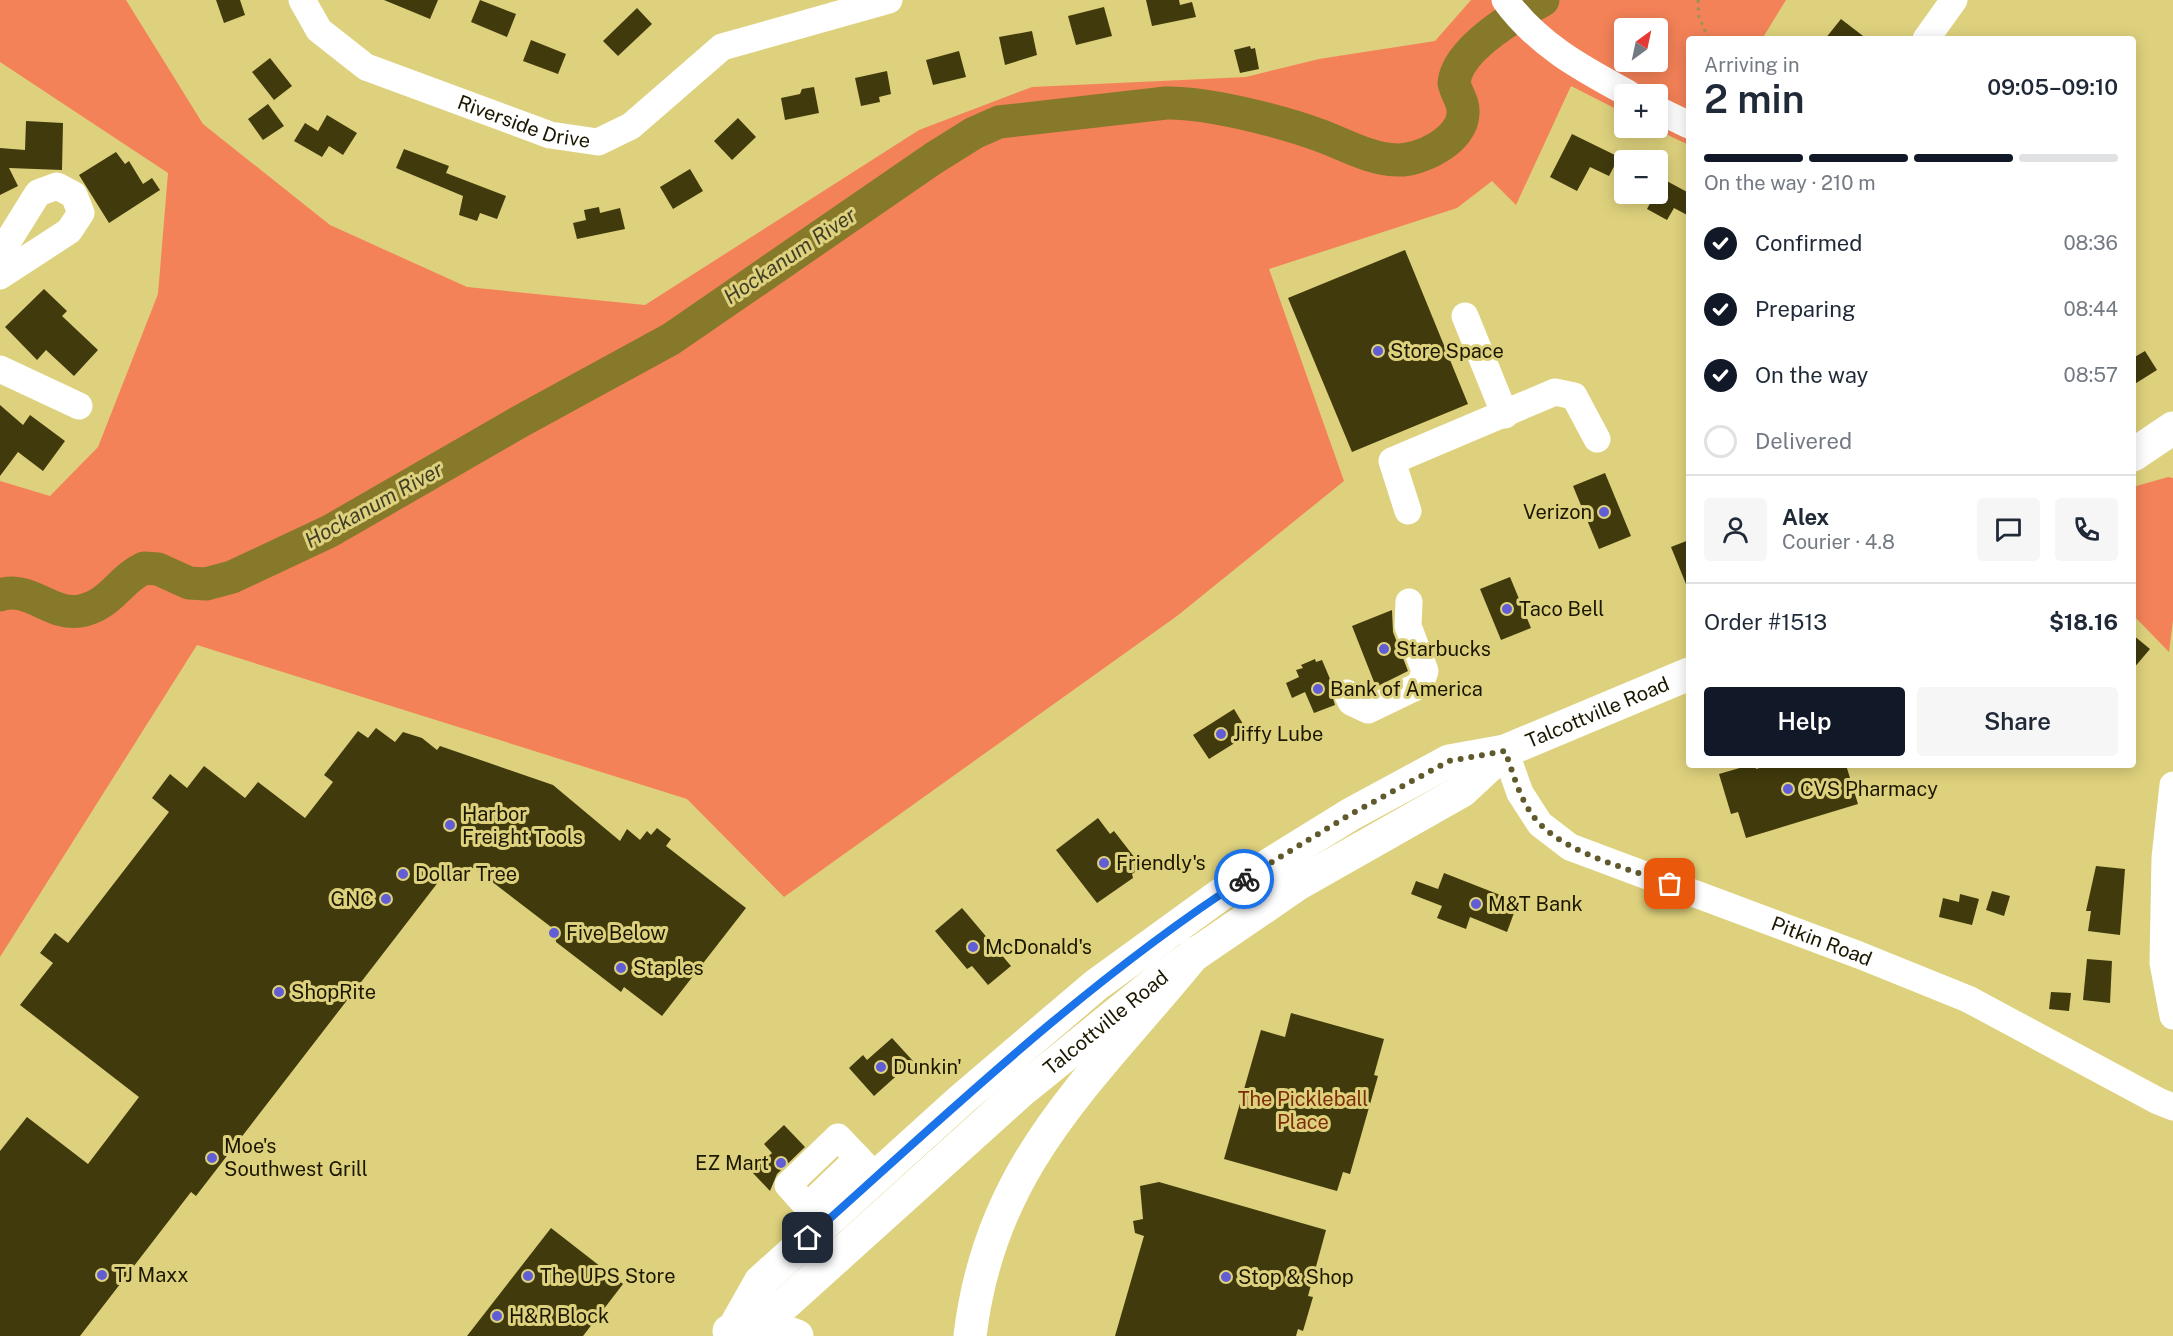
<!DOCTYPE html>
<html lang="en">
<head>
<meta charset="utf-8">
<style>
	body { margin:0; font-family:"Public Sans",sans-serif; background:#f6f6f7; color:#1f2937; height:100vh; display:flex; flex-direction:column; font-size:22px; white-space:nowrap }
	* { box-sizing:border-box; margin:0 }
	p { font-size:20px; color:#747a83 }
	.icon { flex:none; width:33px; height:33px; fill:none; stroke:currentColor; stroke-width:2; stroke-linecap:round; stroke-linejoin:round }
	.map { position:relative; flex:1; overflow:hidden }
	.side { position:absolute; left:1686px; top:36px; width:450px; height:732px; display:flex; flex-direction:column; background:#fff; border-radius:6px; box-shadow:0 3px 15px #0003 }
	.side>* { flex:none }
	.needle { width:39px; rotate:33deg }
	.tools { position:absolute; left:1614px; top:18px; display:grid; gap:12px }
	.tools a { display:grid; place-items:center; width:54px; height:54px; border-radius:6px; background:#fff; box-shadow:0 3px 15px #0003; font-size:30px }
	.pin { position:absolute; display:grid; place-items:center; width:51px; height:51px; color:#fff; margin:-26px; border-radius:12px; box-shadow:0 3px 9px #0006 }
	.courier { position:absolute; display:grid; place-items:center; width:60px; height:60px; margin:-30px; border:4px solid #1a73e8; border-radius:50%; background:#fff; color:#222; box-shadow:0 2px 8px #0007 }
	.head em { font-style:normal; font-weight:600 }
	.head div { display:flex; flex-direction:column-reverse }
	.head { display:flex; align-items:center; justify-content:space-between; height:102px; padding:0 18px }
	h1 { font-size:39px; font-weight:600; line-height:45px }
	.bar { display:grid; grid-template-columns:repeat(4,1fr); gap:9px 6px; align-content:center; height:72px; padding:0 18px }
	.bar i { height:8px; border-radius:4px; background:#e0e1e3 }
	.bar .active { background:#111827 }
	.bar p { grid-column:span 4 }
	.line { display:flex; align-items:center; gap:15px; padding:0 18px; border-top:2px solid #e0e1e3 }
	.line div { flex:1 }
	.round { display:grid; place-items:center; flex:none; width:63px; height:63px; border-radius:6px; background:#f6f6f7 }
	ol { padding:0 18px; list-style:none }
	li { display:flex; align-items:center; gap:18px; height:66px }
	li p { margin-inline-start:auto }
	li .icon { padding:6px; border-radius:50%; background:#111827; color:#fff; stroke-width:4 }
	li:last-child { color:#747a83 }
	li i { width:33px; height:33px; border:3px solid #e0e1e3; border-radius:50% }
	.button { display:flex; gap:12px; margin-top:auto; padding:12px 18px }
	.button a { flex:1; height:69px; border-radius:6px; background:#111827; color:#fff; font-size:24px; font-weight:600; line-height:69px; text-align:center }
	.button a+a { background:#f6f6f7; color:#1f2937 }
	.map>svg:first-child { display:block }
	.green { fill:#f48258; fill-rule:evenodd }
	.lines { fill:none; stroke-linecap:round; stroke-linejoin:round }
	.river { stroke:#867a2a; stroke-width:33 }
	.building { fill:#413a0c }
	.path { stroke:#9c9252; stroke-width:3; stroke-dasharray:3 4.5; stroke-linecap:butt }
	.minor { stroke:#fff; stroke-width:27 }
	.major { stroke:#fff; stroke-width:33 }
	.highway { stroke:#fff; stroke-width:33 }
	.done { stroke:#60592c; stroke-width:6; stroke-dasharray:0 10.8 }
	.route { stroke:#1a73e8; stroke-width:8 }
	.poi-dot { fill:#615dd5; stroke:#ded17d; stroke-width:2 }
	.labels { text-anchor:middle; stroke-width:6; stroke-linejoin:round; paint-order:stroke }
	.street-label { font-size:20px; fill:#1c1800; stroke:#ded17d }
	.poi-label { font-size:20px; fill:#1c1800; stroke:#ded17d; text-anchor:start }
	.park-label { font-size:20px; fill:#7c2c0a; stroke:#ded17d }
	.water-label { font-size:21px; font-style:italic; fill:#423e26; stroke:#ded17d }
</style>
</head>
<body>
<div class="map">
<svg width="2173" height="1336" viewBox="0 0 2173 1336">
	<rect width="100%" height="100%" fill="#ded17d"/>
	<!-- green -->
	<g class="green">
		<path d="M0,0H126L203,124L330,225L467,287L645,305L919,130L1032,87L1246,77L1319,59L1435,41L1471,0H1786L1762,39H1689V145L1653,128H1658V94H1624V113L1571,86L1516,205L1492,181L1457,208L1269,269L1344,481L1177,616L784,897L687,799L197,645L0,957V481L50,496L98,447L158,294L168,173L0,62ZM1624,28H1658V62H1624Z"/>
		<path d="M2168,477L2173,478V620L2169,652L2133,615V487Z"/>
	</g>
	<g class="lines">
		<!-- river -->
		<path class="river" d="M0,595C29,585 51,616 80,611C110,606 120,579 144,568L158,569L189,583L206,584L232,577L330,531L519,422L671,339L934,158L974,133L999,122L1166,103C1207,102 1280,121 1319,135C1344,144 1369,159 1397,160C1420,161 1463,140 1463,113C1464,102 1456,93 1454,83C1457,49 1516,15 1543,0"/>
	</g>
	<!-- building -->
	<g class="building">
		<path d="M216,0H240L245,15L224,23Z"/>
		<path d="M384,0H438L430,19Z"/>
		<path d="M480,0L516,14L507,37L471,22Z"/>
		<path d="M1146,0H1179L1180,5L1192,2L1196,17L1152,26Z"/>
		<path d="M1104,7L1112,36L1076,45L1068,16Z"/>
		<path d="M637,8L652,24L618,56L603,41Z"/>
		<path d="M1841,19L1867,39H1825Z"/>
		<path d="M1032,31L1037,55L1005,65L999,37Z"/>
		<path d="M531,40L566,54L558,74L523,61Z"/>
		<path d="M1250,46L1251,49L1255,48L1259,69L1240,73L1234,50Z"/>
		<path d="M959,51L966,77L933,85L926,60Z"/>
		<path d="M270,58L292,86L274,100L252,72Z"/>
		<path d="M887,71L891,94L879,97L880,102L861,106L855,78Z"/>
		<path d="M814,87L819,113L785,120L781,98L800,94L802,89Z"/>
		<path d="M268,104L284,126L263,140L248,119Z"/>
		<path d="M327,115L357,133L343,155L329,146L322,157L294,141L305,123L318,131Z"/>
		<path d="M738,118L756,137L732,160L714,141Z"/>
		<path d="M26,121L63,123L62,170L9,168L18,186L0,195V148L25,150Z"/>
		<path d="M1572,134L1619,157L1609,176L1590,167L1577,191L1550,177Z"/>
		<path d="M404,149L449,166L446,173L506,196L497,219L480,213L477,221L459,215L463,196L396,168Z"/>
		<path d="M116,152L125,164L129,161L143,184L152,178L160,190L109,223L79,175Z"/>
		<path d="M690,169L703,191L673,209L660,187Z"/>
		<path d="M1663,179L1689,193V216L1674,208L1667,220L1647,209Z"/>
		<path d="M599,207L600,213L620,208L625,229L577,239L573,223L586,220L584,210Z"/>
		<path d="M1405,250L1468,404L1352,452L1288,298Z"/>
		<path d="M44,289L67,311L62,316L98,350L74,376L46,350L37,360L5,327Z"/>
		<path d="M2145,351L2157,370L2133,385V358Z"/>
		<path d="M0,405L23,425L30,415L65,441L43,471L18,452L0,476Z"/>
		<path d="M1605,473L1631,536L1599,549L1573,486Z"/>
		<path d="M1689,540V589H1688L1671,547Z"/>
		<path d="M1510,577L1531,628L1501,640L1480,589Z"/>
		<path d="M1392,610L1393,632L1408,671L1376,687L1352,626Z"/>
		<path d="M2133,635L2150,649L2133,669Z"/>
		<path d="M1315,659L1316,662L1322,660L1333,686L1331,692L1335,705L1314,713L1305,692L1292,698L1286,683L1299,677L1296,670L1303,668L1301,665Z"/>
		<path d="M1234,709L1249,734L1209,759L1193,735Z"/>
		<path d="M376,728L395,742L403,732L422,738L437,750L440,746L553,785L620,841L627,829L640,840L647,831L651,835L657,828L671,839L666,846L746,908L662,1016L624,987L621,992L556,942L555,930L474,868L462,872H446L196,1196L191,1192L80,1336H0V1151L27,1117L88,1164L139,1097L20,1005L53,963L40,953L55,933L68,943L169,812L152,798L170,774L187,788L204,766L245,798L258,782L305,818L333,782L324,775L358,731L368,738Z"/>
		<path d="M1750,765H1755L1756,769L1770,765H1846L1858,804L1746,838L1738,812L1731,814L1719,774Z"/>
		<path d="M1098,818L1110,834L1114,831L1142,867L1132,874L1133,878L1097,903L1056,850Z"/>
		<path d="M2096,866L2125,869L2120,935L2088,931L2091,911H2086Z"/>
		<path d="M1444,873L1518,902L1507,932L1470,917L1466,929L1437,918L1442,906L1411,894L1416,881L1438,889Z"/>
		<path d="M1992,891L2010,896L2004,916L1986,910Z"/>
		<path d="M1960,894L1979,899L1972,925L1939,917L1943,898L1959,902Z"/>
		<path d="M962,908L1011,966L988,985L972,966L967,969L935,931Z"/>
		<path d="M2087,959L2112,961L2110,1003L2083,1000Z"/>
		<path d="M2051,992L2071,993L2069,1011L2049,1009Z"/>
		<path d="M1291,1013L1384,1039L1374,1075L1378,1076L1350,1174L1343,1172L1337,1191L1224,1159L1261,1030L1285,1037Z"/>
		<path d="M892,1038L913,1061L874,1096L849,1068L863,1055L867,1060Z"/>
		<path d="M784,1125L805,1147L777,1174L770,1191L752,1172L772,1153L764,1144Z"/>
		<path d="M1159,1182L1326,1230L1308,1296L1313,1297L1303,1331L1298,1329L1296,1336H1115L1144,1236L1135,1233L1133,1221L1143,1219L1140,1186Z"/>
		<path d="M551,1228L623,1284L583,1336H467Z"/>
	</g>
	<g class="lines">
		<!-- path -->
		<path class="path" d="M1698,0L1699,17L1709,39"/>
		<!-- minor -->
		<g class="minor">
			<path id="s1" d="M302,0L319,30L366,67L550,135L598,142L631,126L722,47L889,0"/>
			<path d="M1505,0C1538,45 1581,68 1629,94"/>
			<path d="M1926,39L1954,0"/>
			<path d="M1658,110L1689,125"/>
			<path d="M0,254L38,193L57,186L74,195L81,213L69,231L0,276"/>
			<path d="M1465,316L1505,415"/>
			<path d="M0,369L79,406"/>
			<path d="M1408,511L1392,461L1555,392L1574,396L1597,439"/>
			<path d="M1347,693L1351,702L1368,710L1420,685L1425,671L1408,626L1409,602"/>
			<path id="s2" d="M1505,751L1520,793L1540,824L1570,847L1859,955L1968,999L2158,1101L2173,1107"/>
			<path d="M2173,785L2165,858L2163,963L2173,1016"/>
			<path d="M807,1207L858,1158"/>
			<path d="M823,1224L788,1185L838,1137L876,1177"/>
		</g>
		<!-- major -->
		<g class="major">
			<path d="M2133,455L2173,428"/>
			<path id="s3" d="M734,1328L760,1282L961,1100L1096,985L1220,895L1351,814L1449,761L1505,751L1689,674"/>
			<path id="s4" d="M729,1331L786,1303L1020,1092L1162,977L1298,884L1462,791L1505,751"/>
		</g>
		<!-- highway -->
		<g class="highway">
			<path d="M734,1328L772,1327L797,1336"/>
			<path d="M970,1336C990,1163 1093,1079 1195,953"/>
		</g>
	</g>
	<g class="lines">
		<!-- done -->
		<path class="done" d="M1244,879L1351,814L1449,761L1505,751C1514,775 1521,806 1541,825C1571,855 1630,869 1670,884"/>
		<!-- route -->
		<path class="route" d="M808,1238C948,1113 1085,982 1244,879"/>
	</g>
	<!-- markers -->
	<g class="poi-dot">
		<circle cx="1378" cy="351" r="6"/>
		<circle cx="1604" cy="512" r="6"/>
		<circle cx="1507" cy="609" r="6"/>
		<circle cx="1384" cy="649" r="6"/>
		<circle cx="1318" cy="689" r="6"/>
		<circle cx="1221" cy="734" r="6"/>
		<circle cx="1788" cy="789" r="6"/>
		<circle cx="450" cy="825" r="6"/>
		<circle cx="1104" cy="863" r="6"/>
		<circle cx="403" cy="874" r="6"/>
		<circle cx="386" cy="899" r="6"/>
		<circle cx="1476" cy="904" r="6"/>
		<circle cx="554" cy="933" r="6"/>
		<circle cx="973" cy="947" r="6"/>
		<circle cx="621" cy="968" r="6"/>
		<circle cx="279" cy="992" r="6"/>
		<circle cx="881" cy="1067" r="6"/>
		<circle cx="212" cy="1158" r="6"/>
		<circle cx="781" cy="1163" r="6"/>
		<circle cx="102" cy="1275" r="6"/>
		<circle cx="528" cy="1276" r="6"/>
		<circle cx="1226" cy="1277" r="6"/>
		<circle cx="497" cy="1316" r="6"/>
	</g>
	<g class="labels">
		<!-- street labels -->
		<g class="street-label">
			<text dy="7" stroke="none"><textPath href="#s1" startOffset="262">Riverside Drive</textPath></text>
			<text dy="7" stroke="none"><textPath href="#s3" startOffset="1077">Talcottville Road</textPath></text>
			<text dy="7" stroke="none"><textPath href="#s2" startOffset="388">Pitkin Road</textPath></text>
			<text dy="7" stroke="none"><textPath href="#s4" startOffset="489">Talcottville Road</textPath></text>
		</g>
		<!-- poi labels -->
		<g class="poi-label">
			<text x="1390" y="358">Store Space</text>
			<text x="1592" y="519" text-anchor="end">Verizon</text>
			<text x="1519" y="616">Taco Bell</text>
			<text x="1396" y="656">Starbucks</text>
			<text x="1330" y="696">Bank of America</text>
			<text x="1233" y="741">Jiffy Lube</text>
			<text x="1800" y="796">CVS Pharmacy</text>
			<text x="462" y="821">Harbor<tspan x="462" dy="23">Freight Tools</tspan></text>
			<text x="1116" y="870">Friendly's</text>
			<text x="415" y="881">Dollar Tree</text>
			<text x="374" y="906" text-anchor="end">GNC</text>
			<text x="1488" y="911">M&amp;T Bank</text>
			<text x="566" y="940">Five Below</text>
			<text x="985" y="954">McDonald's</text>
			<text x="633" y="975">Staples</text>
			<text x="291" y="999">ShopRite</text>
			<text x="893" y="1074">Dunkin'</text>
			<text x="224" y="1153">Moe's<tspan x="224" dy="23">Southwest Grill</tspan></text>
			<text x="769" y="1170" text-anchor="end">EZ Mart</text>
			<text x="114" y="1282">TJ Maxx</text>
			<text x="540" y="1283">The UPS Store</text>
			<text x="1238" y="1284">Stop &amp; Shop</text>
			<text x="509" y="1323">H&amp;R Block</text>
		</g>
		<!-- park labels -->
		<g class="park-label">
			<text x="1303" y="1106">The Pickleball<tspan x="1303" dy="23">Place</tspan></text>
		</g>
		<!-- water labels -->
		<g class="water-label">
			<text transform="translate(790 256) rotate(-34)" y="7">Hockanum River</text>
			<text transform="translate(374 505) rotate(-29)" y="7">Hockanum River</text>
		</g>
	</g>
</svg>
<div class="tools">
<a><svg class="needle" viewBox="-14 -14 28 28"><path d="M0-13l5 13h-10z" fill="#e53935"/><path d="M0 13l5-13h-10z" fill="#747a83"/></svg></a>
<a>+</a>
<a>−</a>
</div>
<div class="pin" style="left:1670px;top:884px;background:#ea580c"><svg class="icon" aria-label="bag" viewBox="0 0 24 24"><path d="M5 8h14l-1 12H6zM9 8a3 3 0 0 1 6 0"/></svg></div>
<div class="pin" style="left:808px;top:1238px;background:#1f2937"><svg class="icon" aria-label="home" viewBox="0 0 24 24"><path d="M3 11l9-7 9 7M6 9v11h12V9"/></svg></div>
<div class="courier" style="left:1244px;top:879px"><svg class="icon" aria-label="bike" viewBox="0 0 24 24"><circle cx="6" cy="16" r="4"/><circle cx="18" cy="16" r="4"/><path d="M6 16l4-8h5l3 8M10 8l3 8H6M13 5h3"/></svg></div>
<section class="side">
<div class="head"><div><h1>2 min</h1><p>Arriving in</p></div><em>09:05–09:10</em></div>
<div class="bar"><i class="active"></i><i class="active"></i><i class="active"></i><i></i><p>On the way · 210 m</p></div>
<ol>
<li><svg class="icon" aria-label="check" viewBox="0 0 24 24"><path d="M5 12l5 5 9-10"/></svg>Confirmed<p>08:36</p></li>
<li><svg class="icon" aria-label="check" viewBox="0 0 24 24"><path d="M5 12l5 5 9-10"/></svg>Preparing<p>08:44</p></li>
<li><svg class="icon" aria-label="check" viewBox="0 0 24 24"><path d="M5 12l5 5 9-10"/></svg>On the way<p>08:57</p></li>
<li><i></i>Delivered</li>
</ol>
<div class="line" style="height:108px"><a class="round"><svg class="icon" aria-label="person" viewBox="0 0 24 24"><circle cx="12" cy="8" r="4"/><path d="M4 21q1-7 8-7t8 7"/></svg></a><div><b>Alex</b><p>Courier · 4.8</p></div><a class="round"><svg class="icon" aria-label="chat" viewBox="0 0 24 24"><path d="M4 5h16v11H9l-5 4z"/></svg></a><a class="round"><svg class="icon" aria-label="phone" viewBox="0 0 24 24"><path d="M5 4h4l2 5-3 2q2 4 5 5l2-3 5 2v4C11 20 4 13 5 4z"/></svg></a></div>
<div class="line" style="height:78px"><div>Order #1513</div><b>$18.16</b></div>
<div class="button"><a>Help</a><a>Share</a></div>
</section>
</div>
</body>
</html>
